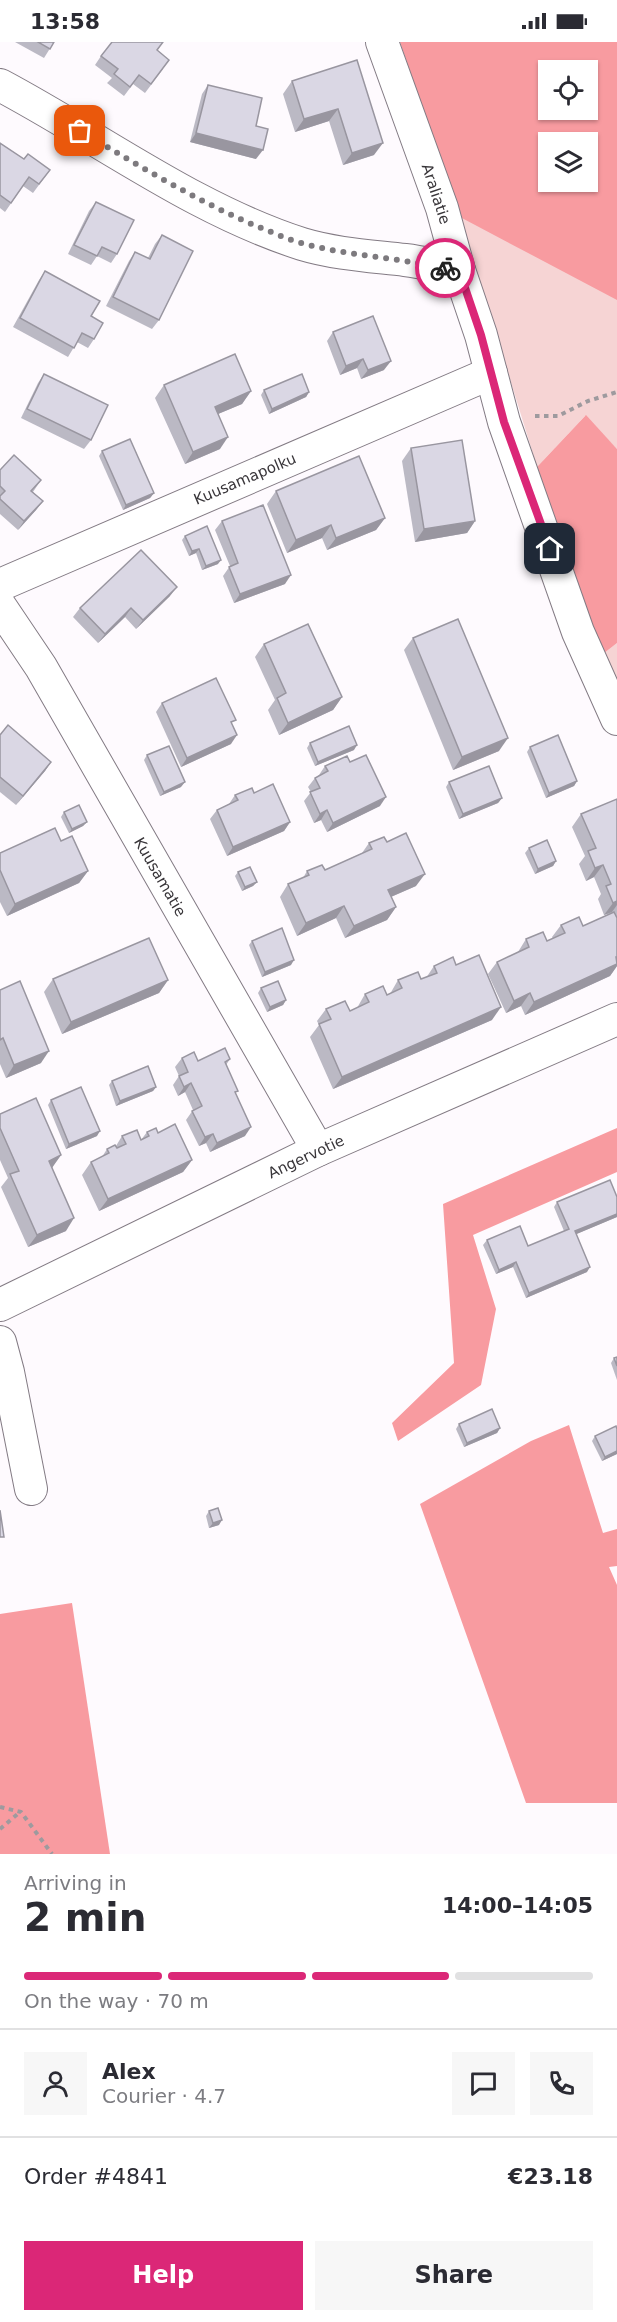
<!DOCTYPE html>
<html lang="en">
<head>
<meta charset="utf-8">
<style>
	body { margin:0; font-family:"DejaVu Sans",sans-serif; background:#f7f7f7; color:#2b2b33; height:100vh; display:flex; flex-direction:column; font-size:22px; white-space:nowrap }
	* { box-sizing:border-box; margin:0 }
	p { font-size:20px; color:#7c7c81 }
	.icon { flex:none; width:33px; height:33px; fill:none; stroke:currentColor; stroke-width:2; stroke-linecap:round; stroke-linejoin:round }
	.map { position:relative; height:1812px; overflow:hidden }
	.drawer { display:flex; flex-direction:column; background:#fff; flex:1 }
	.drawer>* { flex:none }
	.tools { position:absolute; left:538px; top:18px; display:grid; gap:12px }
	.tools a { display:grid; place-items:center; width:60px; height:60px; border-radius:0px; background:#fff; box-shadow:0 2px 4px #0004; font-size:30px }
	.pin { position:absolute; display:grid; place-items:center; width:51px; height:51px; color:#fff; margin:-26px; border-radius:12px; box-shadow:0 3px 9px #0006 }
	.courier { position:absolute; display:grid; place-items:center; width:60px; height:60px; margin:-30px; border:4px solid #db2777; border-radius:50%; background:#fff; color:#222; box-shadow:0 2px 8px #0007 }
	.summary em { font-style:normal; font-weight:700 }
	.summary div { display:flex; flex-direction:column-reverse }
	.summary { display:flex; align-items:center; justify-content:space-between; height:102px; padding:0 24px }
	h1 { font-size:39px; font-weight:700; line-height:45px }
	.bar { display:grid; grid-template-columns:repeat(4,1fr); gap:9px 6px; align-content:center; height:72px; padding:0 24px }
	.bar i { height:8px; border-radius:4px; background:#e1e1e2 }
	.bar .active { background:#db2777 }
	.bar p { grid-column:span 4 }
	.line { display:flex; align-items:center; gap:15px; padding:0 24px; border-top:2px solid #e1e1e2 }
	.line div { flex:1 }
	.round { display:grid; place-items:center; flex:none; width:63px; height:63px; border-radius:0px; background:#f7f7f7 }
	.action { display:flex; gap:12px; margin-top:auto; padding:12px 24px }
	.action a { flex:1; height:69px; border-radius:0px; background:#db2777; color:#fff; font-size:24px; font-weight:700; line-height:69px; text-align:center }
	.action a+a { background:#f7f7f7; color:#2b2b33 }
	.status { display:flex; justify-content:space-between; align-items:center; height:42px; padding:0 30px; background:#fff; direction:ltr }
	.status svg { height:16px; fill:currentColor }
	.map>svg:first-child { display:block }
	.green { fill:#f6d4d4; fill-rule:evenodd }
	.forest { fill:#f89ba0; fill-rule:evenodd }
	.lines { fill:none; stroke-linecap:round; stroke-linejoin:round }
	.minor-casing { stroke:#837b84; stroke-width:34 }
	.path { stroke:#9e9a9e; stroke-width:4; stroke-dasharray:4.5 4.5; stroke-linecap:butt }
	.minor { stroke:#fff; stroke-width:32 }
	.wall { fill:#bbb9c4 }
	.shaded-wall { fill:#9996a0 }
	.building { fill:#dad7e4; stroke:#9996a0; stroke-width:1.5 }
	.done { stroke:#7d7a7e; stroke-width:6; stroke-dasharray:0 10.8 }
	.route { stroke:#db2777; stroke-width:8 }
	.labels { text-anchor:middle; stroke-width:5; stroke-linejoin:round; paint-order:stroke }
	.street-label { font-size:15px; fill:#383539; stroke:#fff }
</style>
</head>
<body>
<div class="status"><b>13:58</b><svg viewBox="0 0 49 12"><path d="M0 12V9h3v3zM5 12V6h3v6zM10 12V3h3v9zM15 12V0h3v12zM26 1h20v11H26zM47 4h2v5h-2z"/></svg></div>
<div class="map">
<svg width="617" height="1812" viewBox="0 0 617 1812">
	<rect width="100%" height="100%" fill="#fefafe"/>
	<!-- green -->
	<g class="green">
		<path d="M400,0H617V407L585,374L537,425L460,175ZM549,28H588V68H549ZM549,100H588V140H549Z"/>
		<path d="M617,601V638L603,612Z"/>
	</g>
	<!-- forest -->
	<g class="forest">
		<path d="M400,0H617V258L460,175ZM549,28H588V68H549ZM549,100H588V140H549Z"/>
		<path d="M586,373L617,407V601L603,612L537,425Z"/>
		<path d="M617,1086V1130L473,1193L496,1267L481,1343L398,1399L392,1381L454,1321L443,1162Z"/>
		<path d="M569,1383L603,1491L617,1487V1524L609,1525L617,1543V1761H526L420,1462L531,1399Z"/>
		<path d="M72,1561L110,1812H0V1572Z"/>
	</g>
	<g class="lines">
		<!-- minor casing -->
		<g class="minor-casing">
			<g id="minor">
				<path d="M382,0L442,166L459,228L481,293L504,380L578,590L617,677"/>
				<path d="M0,43C100,96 193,167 302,202C335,212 371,214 405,218C423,220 441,225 459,228"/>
				<path d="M0,543L491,331"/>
				<path d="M0,564L41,625L318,1108"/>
				<path d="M0,1263L318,1108L617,977"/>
				<path d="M0,1300L8,1330L31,1447"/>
			</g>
		</g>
		<!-- path -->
		<g class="path">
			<path d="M535,374H558L588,359L617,350"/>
			<path d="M0,1765L21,1770L52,1812"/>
			<path d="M0,1787L20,1770"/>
		</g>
		<!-- minor -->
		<use href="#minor" class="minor"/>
	</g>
	<!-- wall -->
	<g class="wall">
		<path d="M15,0H54L44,16Z"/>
		<path d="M157,9L163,27L145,51L133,42L124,54L107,41L112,36L95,23L101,14Z"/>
		<path d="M357,18L374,113L343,123L329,79L295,90L283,52L292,39Z"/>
		<path d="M208,43L256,84V117L190,100L202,52Z"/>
		<path d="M0,101L24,117L50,128L33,151L23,144L5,170L0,166Z"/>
		<path d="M96,160L117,212L111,221L97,214L91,223L68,212L89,169Z"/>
		<path d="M162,193L159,278L152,287L106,264L129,219L135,210L148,216L155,202Z"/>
		<path d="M45,229L91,274L94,297L88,306L77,300L68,315L13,285L39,238Z"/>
		<path d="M333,290L384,328L361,337L357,326L340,333L327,299Z"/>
		<path d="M44,332L91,398L84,407L21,376L38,341Z"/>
		<path d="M164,343L251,349L242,362L218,372L220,407L185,422L155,356Z"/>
		<path d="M264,348L309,350L306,355L269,372L261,353Z"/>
		<path d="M411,406L475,479L467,491L415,500L402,419Z"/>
		<path d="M102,409L154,451L150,456L123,468L99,414Z"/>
		<path d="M0,428L41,438L33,450L43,459L36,468L18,488L0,472Z"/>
		<path d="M276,449L385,476L376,488L327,508L322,496L287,511L267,462Z"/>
		<path d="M222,479L285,542L234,561L223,534L230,524L215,488Z"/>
		<path d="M185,494L218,522L202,528L196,511L189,514L182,498Z"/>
		<path d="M170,554L136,587L125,575L98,601L73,575L80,566Z"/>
		<path d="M413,596L499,709L453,728L404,608Z"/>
		<path d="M264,602L342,655L333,668L279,693L268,668L275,658L255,615Z"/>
		<path d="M162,661L231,702L181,725L156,670Z"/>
		<path d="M0,693L51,720L45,729L16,763L0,750Z"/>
		<path d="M310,701L354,708L315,724L307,706Z"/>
		<path d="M530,705L577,739L574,744L546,756L527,710Z"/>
		<path d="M147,713L181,745L160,754L144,718Z"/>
		<path d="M350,720L380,764L327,790L321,778L314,781L304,759L311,750L308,745L315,736L319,733L325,724Z"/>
		<path d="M449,740L502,756L498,761L459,777L446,745Z"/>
		<path d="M254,751L290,780L284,789L227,814L210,777L217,768L229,762L235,753Z"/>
		<path d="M617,757V924L610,934L525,973L521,964L506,971L488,932L497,920L518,910L526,897L547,899L553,897L552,895L561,883L583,884L612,871L604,873L598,857L601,852L594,835L586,839L579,822L585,814L572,785L581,772Z"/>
		<path d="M64,770L87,780L83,784L69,791L61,775Z"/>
		<path d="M61,799L88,829L79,841L7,874L0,860V811Z"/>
		<path d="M387,800L416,844L391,855L396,865L387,878L345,896L336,876L297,894L280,855L288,842L303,836L307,829L325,828L362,811L369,801Z"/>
		<path d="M529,806L556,819L553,824L535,832L525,811Z"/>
		<path d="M238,830L257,840L253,844L242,849L235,834Z"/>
		<path d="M252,899L291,923L262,935L249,903Z"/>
		<path d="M456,923L492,978L333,1047L310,995L319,983L317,979L326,967L350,969L357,966L365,952L387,953L390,952L398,938L421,937L426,936L434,924Z"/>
		<path d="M53,937L168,938L159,951L62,992L44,950Z"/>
		<path d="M261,946L286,958L283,963L267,970L258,951Z"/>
		<path d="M0,948L41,1021L6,1036L0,1022Z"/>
		<path d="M182,1016L198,1019L230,1017L226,1023L236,1052L245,1094L210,1110L206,1101L199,1104L186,1078L193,1068L185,1050L178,1054L173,1043L179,1034L175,1025Z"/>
		<path d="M112,1039L156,1045L153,1049L116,1064L109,1043Z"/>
		<path d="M51,1058L97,1094L66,1107L48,1063Z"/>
		<path d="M0,1072L61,1113L52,1125L66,1189L28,1205L1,1145L8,1136L0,1118Z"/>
		<path d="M147,1090L158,1091L192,1118L183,1130L99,1169L82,1133L91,1120L102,1115L107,1107L116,1104L122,1094L141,1098Z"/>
		<path d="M617,1155V1175L576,1192L587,1230L526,1256L513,1225L496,1232L483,1203L487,1198L528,1204L564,1189L554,1165L557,1160Z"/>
		<path d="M617,1315V1338L611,1321L614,1316Z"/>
		<path d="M459,1382L500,1386L497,1391L464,1405L456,1387Z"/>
		<path d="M595,1394L617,1412L602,1419L592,1399Z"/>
		<path d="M209,1469L219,1483L209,1486L206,1474Z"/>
	</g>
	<!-- shaded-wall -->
	<g class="shaded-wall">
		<path d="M338,67L329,79L295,90L304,77Z"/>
		<path d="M196,91L263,108L256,117L190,100Z"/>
		<path d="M383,101L374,113L343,123L352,111Z"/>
		<path d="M363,317L357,326L340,333L346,324Z"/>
		<path d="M391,319L384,328L361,337L368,328Z"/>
		<path d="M251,349L242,362L206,377L215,365Z"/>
		<path d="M309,350L306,355L269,372L272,367Z"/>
		<path d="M228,395L220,407L185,422L193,410Z"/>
		<path d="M154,451L150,456L123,468L126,463Z"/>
		<path d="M43,459L36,468L18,488L24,479Z"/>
		<path d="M385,476L376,488L327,508L336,496Z"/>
		<path d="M475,479L467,491L415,500L424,487Z"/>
		<path d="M331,483L322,496L287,511L296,498Z"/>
		<path d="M199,507L196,511L189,514L192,509Z"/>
		<path d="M221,518L218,522L202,528L206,524Z"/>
		<path d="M291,533L285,542L234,561L240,552Z"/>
		<path d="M177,545L170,554L136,587L143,578Z"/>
		<path d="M131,566L125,575L98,601L105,592Z"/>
		<path d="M342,655L333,668L279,693L288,681Z"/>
		<path d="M237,693L231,702L181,725L187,716Z"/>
		<path d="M508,696L499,709L453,728L462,715Z"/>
		<path d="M357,703L354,708L315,724L318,720Z"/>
		<path d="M51,720L45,729L16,763L23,754Z"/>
		<path d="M577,739L574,744L546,756L549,751Z"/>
		<path d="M185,740L181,745L160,754L164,750Z"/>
		<path d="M386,755L380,764L327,790L333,781Z"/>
		<path d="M502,756L498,761L459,777L463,772Z"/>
		<path d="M327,768L321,778L314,781L320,772Z"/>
		<path d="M87,780L83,784L69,791L72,787Z"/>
		<path d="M290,780L284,789L227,814L233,805Z"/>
		<path d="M556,819L553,824L535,832L538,827Z"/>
		<path d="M603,823L594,835L586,839L595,826Z"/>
		<path d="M88,829L79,841L7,874L15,862Z"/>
		<path d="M425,832L416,844L379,860L388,848Z"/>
		<path d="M257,840L253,844L242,849L245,845Z"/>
		<path d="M617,859V863L612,870L604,873L613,861Z"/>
		<path d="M344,864L336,876L297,894L306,881Z"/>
		<path d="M396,865L387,878L345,896L354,884Z"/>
		<path d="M617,915V924L610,934L525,973L534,960Z"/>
		<path d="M294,918L291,923L262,935L265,930Z"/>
		<path d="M168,938L159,951L62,992L71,980Z"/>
		<path d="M530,951L521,964L506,971L514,959Z"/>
		<path d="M286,958L283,963L267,970L270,965Z"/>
		<path d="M501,965L492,978L333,1047L342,1035Z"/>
		<path d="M49,1009L41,1021L6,1036L14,1023Z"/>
		<path d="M191,1041L185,1050L178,1054L184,1045Z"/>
		<path d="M156,1045L153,1049L116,1064L120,1059Z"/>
		<path d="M251,1085L245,1094L210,1110L217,1101Z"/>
		<path d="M100,1089L97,1094L66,1107L69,1102Z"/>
		<path d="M213,1092L206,1101L199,1104L205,1095Z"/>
		<path d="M61,1113L52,1126L49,1119Z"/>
		<path d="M192,1118L183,1130L99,1169L108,1157Z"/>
		<path d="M617,1172V1175L572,1194L575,1189Z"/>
		<path d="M74,1176L66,1189L28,1205L37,1193Z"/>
		<path d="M516,1220L513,1225L496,1232L499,1228Z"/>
		<path d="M590,1225L587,1230L526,1256L529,1251Z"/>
		<path d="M500,1386L497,1391L464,1405L467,1401Z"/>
		<path d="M617,1409V1412L602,1419L605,1415Z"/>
		<path d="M222,1478L219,1483L209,1486L213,1481Z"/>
	</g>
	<!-- building -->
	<g class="building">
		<path d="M38,0H54L50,7Z"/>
		<path d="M112,0H163L157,8L169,18L151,42L139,33L130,45L114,32L118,27L101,14Z"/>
		<path d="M357,18L383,101L352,111L338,67L304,77L292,39Z"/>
		<path d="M208,43L262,56L256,84L268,87L263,108L196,91Z"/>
		<path d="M0,101L24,117L28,112L50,128L39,142L29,135L11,161L0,153Z"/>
		<path d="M96,160L134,178L117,212L102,205L97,214L74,203Z"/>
		<path d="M162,193L193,209L159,278L113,255L135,210L150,217Z"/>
		<path d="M45,229L100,259L91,274L103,281L94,297L82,291L74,306L20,276Z"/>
		<path d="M373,274L391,319L368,328L363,317L346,324L333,290Z"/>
		<path d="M235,312L251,349L215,365L228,395L193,410L164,343Z"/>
		<path d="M44,332L108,363L91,398L27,367Z"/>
		<path d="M302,332L309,350L272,367L264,348Z"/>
		<path d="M130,397L154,451L126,463L102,409Z"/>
		<path d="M462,398L475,479L424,487L411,406Z"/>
		<path d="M14,413L41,438L31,449L43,459L24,479L0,457V454L5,449L0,444V428Z"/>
		<path d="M359,414L385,476L336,496L331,483L296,498L276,449Z"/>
		<path d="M263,463L291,533L240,552L229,525L238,521L222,479Z"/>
		<path d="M207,484L221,518L206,524L199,507L192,509L185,494Z"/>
		<path d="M141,508L177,545L143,578L131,566L105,592L80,566Z"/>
		<path d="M458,577L508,696L462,715L413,596Z"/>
		<path d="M308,582L342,655L288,681L277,656L286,651L264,602Z"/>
		<path d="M216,636L236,678L231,680L237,693L187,716L162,661Z"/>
		<path d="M8,683L51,720L23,754L0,735V693Z"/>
		<path d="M349,684L357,703L318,720L310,701Z"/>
		<path d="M558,693L577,739L549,751L530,705Z"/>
		<path d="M169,704L185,740L164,750L147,713Z"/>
		<path d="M366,713L386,755L333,781L327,768L320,772L310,750L320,746L315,736L328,729L325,724L347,714L350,720Z"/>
		<path d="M489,724L502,756L463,772L449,740Z"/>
		<path d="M273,742L290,780L233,805L217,768L238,758L235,753L252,746L254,751Z"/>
		<path d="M617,757V859L613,861L606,844L611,842L603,823L595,826L588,809L596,806L581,772Z"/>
		<path d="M79,763L87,780L72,787L64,770Z"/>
		<path d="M55,786L61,799L72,794L88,829L15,862L0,828V811Z"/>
		<path d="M406,791L425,832L388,848L396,865L354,884L344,864L306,881L288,842L309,833L307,829L322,823L325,828L372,807L369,801L384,795L387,800Z"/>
		<path d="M547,798L556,819L538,827L529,806Z"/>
		<path d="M250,825L257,840L245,845L238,830Z"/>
		<path d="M614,870L617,876V915H616L617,922L534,960L530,951L514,959L497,920L529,905L526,897L543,890L547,899L565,891L561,883L579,875L583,884Z"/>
		<path d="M282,886L294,918L265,930L252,899Z"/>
		<path d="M149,896L168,938L71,980L53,937Z"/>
		<path d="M479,913L501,965L342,1035L319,982L331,977L326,967L345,959L350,969L369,960L365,952L383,944L387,953L402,946L398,938L418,930L421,937L437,931L434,924L453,915L456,923Z"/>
		<path d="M20,939L49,1009L14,1023L3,996L0,998V948Z"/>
		<path d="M278,939L286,958L270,965L261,946Z"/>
		<path d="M225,1006L230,1017L225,1020L238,1049L235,1050L251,1085L217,1101L213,1092L205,1095L192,1069L202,1064L191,1041L184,1045L179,1034L188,1030L182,1016L194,1010L198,1019Z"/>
		<path d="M148,1024L156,1045L120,1059L112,1039Z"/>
		<path d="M81,1045L100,1089L69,1102L51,1058Z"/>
		<path d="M36,1056L61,1113L49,1119L74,1176L37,1193L10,1132L19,1129L0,1086V1072Z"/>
		<path d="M175,1082L192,1118L108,1157L91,1120L109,1111L107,1107L115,1103L117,1106L126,1102L122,1094L137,1088L141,1098L149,1094L147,1090L156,1086L158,1091Z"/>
		<path d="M610,1138L617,1155V1172L575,1189L590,1225L529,1251L516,1220L499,1228L487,1198L520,1184L528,1204L569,1187L557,1160Z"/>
		<path d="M617,1315V1324L614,1316Z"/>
		<path d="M492,1367L500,1386L467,1401L459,1382Z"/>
		<path d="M616,1384L617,1387V1409L605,1415L595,1394Z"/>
		<path d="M218,1466L222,1478L213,1481L209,1469Z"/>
		<path d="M0,1468L4,1495H0Z"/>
	</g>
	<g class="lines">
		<!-- done -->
		<path class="done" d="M80,89C140,124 201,162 266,188C279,193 292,199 305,202C351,214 398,216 445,226"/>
		<!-- route -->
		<path class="route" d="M445,226L459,228L481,293L504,380L550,507"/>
	</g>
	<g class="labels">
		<!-- street labels -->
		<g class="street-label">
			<text transform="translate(436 152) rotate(72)" y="5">Araliatie</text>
			<text transform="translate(245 437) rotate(-23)" y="5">Kuusamapolku</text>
			<text transform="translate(160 835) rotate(60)" y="5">Kuusamatie</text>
			<text transform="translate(306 1115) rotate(-25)" y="5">Angervotie</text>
		</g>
	</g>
</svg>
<div class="tools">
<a><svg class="icon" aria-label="locate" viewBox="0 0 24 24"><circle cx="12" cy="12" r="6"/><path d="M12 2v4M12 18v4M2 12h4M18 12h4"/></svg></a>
<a><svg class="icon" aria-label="layers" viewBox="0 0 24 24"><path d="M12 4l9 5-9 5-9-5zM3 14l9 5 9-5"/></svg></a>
</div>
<div class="pin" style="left:80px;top:89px;background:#ea580c"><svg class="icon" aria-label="bag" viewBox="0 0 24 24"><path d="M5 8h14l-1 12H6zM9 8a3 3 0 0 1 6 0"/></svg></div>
<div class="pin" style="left:550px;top:507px;background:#1f2937"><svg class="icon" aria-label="home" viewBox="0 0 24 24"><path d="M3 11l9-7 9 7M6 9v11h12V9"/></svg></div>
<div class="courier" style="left:445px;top:226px"><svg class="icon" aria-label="bike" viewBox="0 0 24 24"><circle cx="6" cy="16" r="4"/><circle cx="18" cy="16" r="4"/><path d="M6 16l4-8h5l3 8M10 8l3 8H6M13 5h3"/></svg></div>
</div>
<section class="drawer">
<div class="summary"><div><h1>2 min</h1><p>Arriving in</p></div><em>14:00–14:05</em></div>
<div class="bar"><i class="active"></i><i class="active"></i><i class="active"></i><i></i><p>On the way · 70 m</p></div>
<div class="line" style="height:108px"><a class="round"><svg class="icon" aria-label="person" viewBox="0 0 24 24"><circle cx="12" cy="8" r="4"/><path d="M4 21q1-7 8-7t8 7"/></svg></a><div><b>Alex</b><p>Courier · 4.7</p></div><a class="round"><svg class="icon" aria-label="chat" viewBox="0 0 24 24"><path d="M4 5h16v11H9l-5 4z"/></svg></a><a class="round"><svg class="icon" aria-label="phone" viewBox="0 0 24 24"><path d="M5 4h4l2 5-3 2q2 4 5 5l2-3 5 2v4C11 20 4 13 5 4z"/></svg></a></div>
<div class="line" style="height:78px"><div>Order #4841</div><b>€23.18</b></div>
<div class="action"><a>Help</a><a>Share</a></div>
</section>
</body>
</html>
